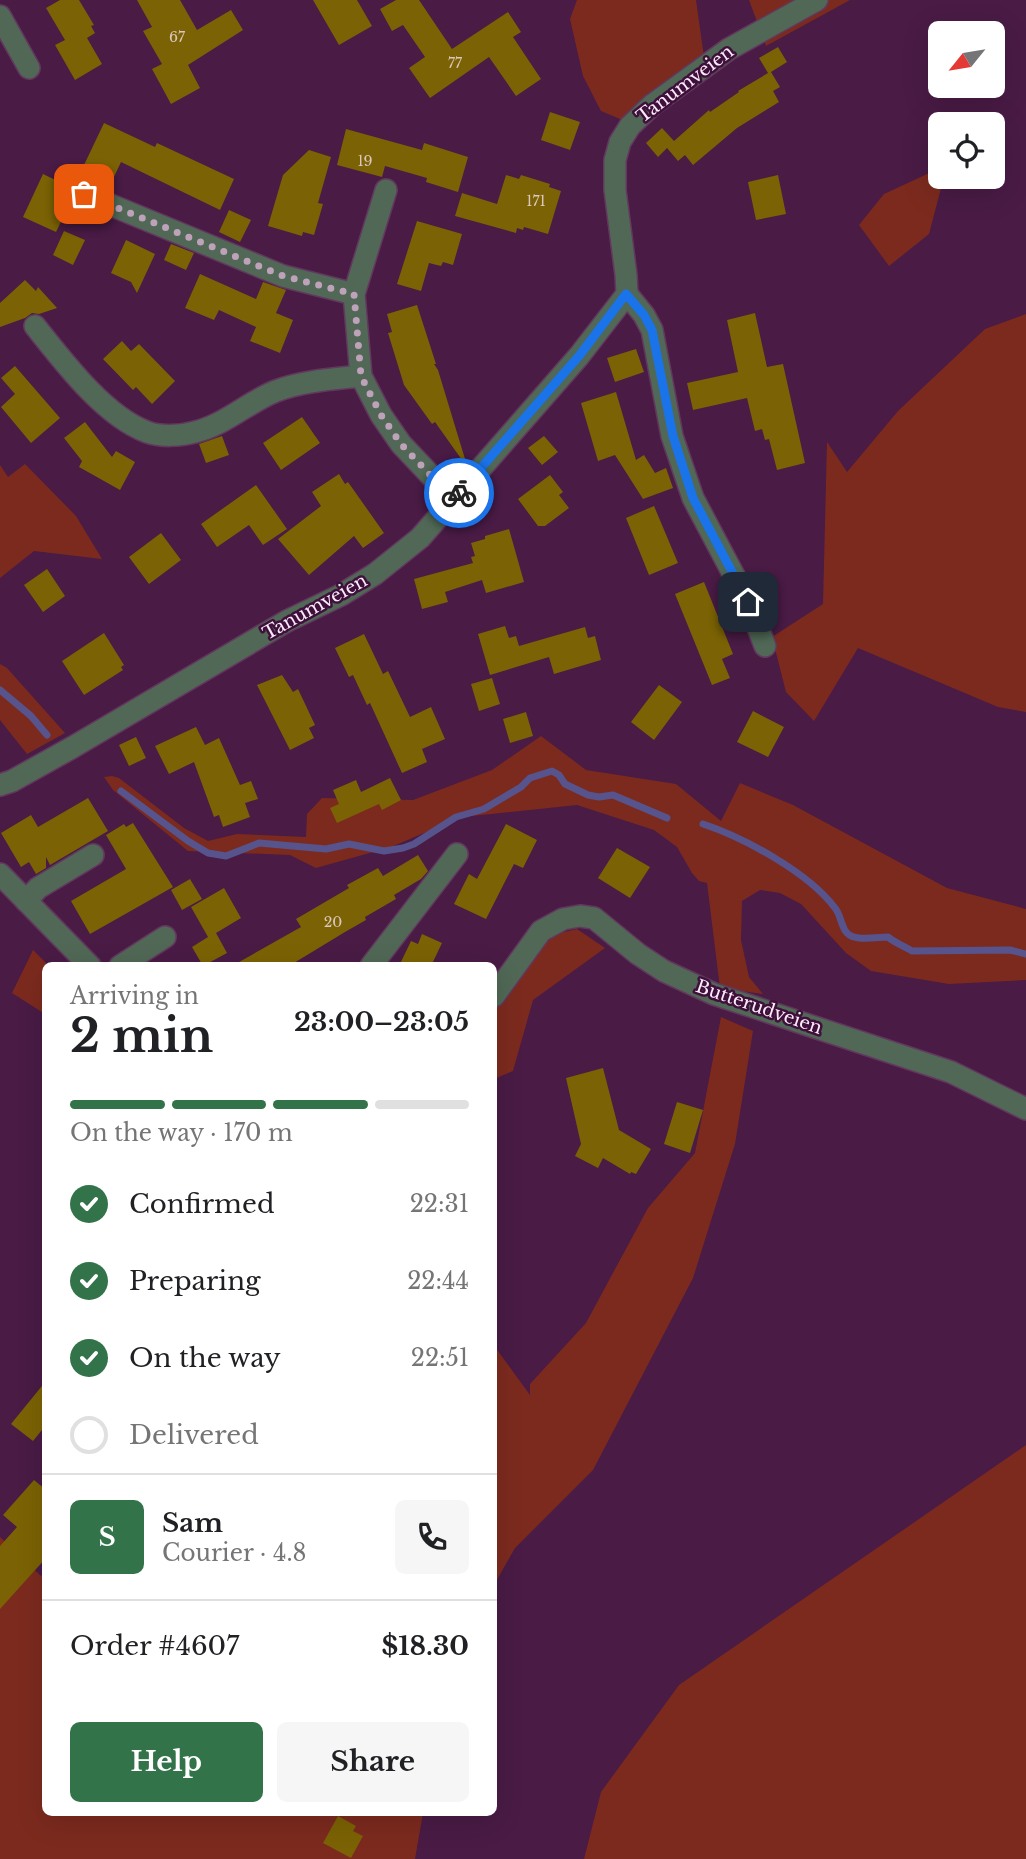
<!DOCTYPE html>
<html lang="en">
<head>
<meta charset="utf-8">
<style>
	body { margin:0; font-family:"Libre Baskerville",serif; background:#f6f6f6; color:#202124; height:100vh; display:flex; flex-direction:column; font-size:26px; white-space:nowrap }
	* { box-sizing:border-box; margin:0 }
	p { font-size:23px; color:#757577 }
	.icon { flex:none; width:38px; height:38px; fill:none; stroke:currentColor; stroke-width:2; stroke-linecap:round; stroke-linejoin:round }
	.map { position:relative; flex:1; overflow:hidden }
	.panel { position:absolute; left:42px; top:962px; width:455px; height:854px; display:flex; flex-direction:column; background:#fff; border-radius:10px; box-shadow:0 7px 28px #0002 }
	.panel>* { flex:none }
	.needle { width:46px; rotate:240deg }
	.fabs { position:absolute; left:928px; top:21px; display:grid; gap:14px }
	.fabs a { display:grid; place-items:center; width:77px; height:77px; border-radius:10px; background:#fff; box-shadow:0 7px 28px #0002; font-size:35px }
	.pin { position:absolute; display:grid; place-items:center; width:60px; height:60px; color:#fff; margin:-30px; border-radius:14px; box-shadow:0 4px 10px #0006 }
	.courier { position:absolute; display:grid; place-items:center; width:70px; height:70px; margin:-35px; border:5px solid #1a73e8; border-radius:50%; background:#fff; color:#222; box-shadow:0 2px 9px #0007 }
	.headline em { font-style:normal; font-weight:700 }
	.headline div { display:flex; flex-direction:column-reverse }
	.headline { display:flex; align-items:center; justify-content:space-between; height:119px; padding:0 28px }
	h1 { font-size:46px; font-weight:700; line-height:52px }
	.bar { display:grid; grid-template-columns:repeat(4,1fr); gap:10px 7px; align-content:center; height:84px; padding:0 28px }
	.bar i { height:9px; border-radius:5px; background:#e0e0e0 }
	.bar .active { background:#32734a }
	.bar p { grid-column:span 4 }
	.line { display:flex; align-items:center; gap:18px; padding:0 28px; border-top:2px solid #e0e0e0 }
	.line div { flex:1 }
	.round { display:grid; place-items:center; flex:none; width:74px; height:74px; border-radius:10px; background:#f6f6f6 }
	ol { padding:0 28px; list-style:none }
	li { display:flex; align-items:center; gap:21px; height:77px }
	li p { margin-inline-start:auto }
	li .icon { padding:7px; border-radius:50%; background:#32734a; color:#fff; stroke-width:4 }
	li:last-child { color:#757577 }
	li i { width:38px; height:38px; border:4px solid #e0e0e0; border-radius:50% }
	.action { display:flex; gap:14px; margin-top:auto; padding:14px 28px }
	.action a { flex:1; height:80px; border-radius:10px; background:#32734a; color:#fff; font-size:28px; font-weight:700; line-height:80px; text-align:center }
	.action a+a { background:#f6f6f6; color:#202124 }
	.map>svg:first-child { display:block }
	.green { fill:#7c2a1e }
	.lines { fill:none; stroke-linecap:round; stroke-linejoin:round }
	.stream { stroke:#57538c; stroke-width:7 }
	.building { fill:#7b6204 }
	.minor-casing { stroke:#62385e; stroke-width:24 }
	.minor { stroke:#506855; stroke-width:21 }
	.done { stroke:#bda2ba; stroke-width:7; stroke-dasharray:0 12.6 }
	.route { stroke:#1a73e8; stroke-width:9 }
	.labels { text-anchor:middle; stroke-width:5; stroke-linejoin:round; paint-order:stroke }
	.number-label { font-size:14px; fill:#dcc8bc }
	.street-label { font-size:18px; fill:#fceaf9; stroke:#3e103b }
</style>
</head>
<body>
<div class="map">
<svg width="1026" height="1859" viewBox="0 0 1026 1859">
	<rect width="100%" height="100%" fill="#491b45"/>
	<!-- green -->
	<g class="green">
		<path d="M577,0H696L704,57L652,105L620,119L601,111L583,76L570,19Z"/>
		<path d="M749,0H850L766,46Z"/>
		<path d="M940,168V177H944L929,234L889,266L859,225L884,194Z"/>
		<path d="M1026,314V712L998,707L858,648L814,721L786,692L772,637L823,604L827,442L847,472L898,411L985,329Z"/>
		<path d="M25,464L76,516L102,559L34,551L0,578V465L8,477Z"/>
		<path d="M0,664L7,668L65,733L27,754L0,720Z"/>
		<path d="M541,736L586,770L676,784L721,821L740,783L793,805L947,888L1026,909V980L949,984L871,971L846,953L801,904L780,893L760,890L742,901L741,940L749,977L763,994L720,988L707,883L699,881L692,873L677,847L654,830L577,805L462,817L391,847L316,868L290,855L188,851L113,790L104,777L112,776L119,778L184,828L208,841L237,834L306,837L307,814L322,798L413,800L492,770Z"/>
		<path d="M577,929L605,948L533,1000L513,1071L494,1079V1007L522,964L556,934Z"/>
		<path d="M33,950L49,966H46L45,1014L12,993Z"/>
		<path d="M721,1017L753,1031L735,1144L693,1278L593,1470L515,1548L494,1585V1349L495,1347L530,1395V1384L586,1323L648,1208L695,1153Z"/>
		<path d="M1026,1445V1859H584L601,1792L679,1685Z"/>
		<path d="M0,1537L41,1576L45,1571L46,1813H423L415,1859H0Z"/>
	</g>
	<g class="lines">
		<!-- stream -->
		<g class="stream">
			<path d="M0,690L31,716L47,735"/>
			<path d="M121,791L188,841L208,853L226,856L259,843L326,849L349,844L384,851L403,848L414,844L456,817L484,809L521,787L530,778L552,771L559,775L565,784L588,795L599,797L613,795L667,818"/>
			<path d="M703,824C745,838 809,873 835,908C841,915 841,927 847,933C855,942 878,937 888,937C895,943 904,946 912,951L1010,950L1026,954"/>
		</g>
	</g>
	<!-- building -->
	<g class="building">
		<path d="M60,0H79L94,25L91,26L95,33L87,38L102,64L75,80L55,45L65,40L46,8Z"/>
		<path d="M137,0H180L197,30L231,10L243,30L188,65L200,88L171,104L152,69L162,64L143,31L152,27Z"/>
		<path d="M313,0H357L372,26L339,45Z"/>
		<path d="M396,0H419L452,49L508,12L521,32L513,37L541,79L516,96L489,57L430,98L409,68L425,57L403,25L392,31L380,9Z"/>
		<path d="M778,47L787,62L771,72L780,87L773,91L779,102L737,128L693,165L685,155L678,161L667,148L658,157L646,143L662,128L674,141L709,110L710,112L739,92L738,91L768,73L759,58Z"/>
		<path d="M550,112L580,122L570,150L541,140Z"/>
		<path d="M104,123L155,147L157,143L234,179L220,210L121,162L113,179L84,165Z"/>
		<path d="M346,129L422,150L424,143L468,157L458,192L426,182L427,178L385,166L382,177L337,165Z"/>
		<path d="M309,150L331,157L318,203L323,204L314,235L303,232L302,236L268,226L283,175Z"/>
		<path d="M43,174L72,188V199L56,232L23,217Z"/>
		<path d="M506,175L519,179L521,175L550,184L549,187L561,191L548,234L524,227L523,230L517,228L516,233L455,216L462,193L497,204Z"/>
		<path d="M778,175L786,214L756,220L748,182Z"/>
		<path d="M229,210L251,220L240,242L219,232Z"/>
		<path d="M417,221L462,234L453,265L443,262L441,266L429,263L421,291L397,284Z"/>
		<path d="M64,231L85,240L73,265L53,255Z"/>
		<path d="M126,240L155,254L137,293L131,282L111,273Z"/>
		<path d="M171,244L194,253L186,270L164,260Z"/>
		<path d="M200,274L256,299L263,282L286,290L276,313L293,320L280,353L250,341L256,327L219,310L214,320L185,308Z"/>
		<path d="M25,280L36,291L38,287L57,308L39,314L32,313L25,318L0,327V303Z"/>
		<path d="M417,305L436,364H434L438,370L465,459L462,460L435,422L432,424L404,385L388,333L392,332L387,314Z"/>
		<path d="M755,313L767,367L783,364L805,463L777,470L769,439L765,440L762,429L755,431L747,398L693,410L687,383L738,372L727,320Z"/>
		<path d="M122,341L131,351L139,344L175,381L152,404L136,387L133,390L103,359Z"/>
		<path d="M636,349L644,372L615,382L607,358Z"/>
		<path d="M15,366L60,418L31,443L1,407L15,394L1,378Z"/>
		<path d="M616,392L636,460L644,455L655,473L666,468L673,488L643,499L615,455L598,461L581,403Z"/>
		<path d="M302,417L320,443L281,470L263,443Z"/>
		<path d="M85,422L112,457L116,451L135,462L120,490L79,467L82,461L64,438Z"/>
		<path d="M222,436L229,455L206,463L199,444Z"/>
		<path d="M544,436L558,452L542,465L528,448Z"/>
		<path d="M339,474L345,484L348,482L384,533L363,548L354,536L309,575L278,539L321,506L312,492Z"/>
		<path d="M550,475L563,492L559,495L569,508L545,526H538L518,499Z"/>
		<path d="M256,485L287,529L263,545L249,525L217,547L201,524Z"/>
		<path d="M654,506L678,563L649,575L626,518Z"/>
		<path d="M509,529L524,582L486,593L482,580L445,592L448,602L422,609L414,579L473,563L471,557L475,556L471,543L485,539V536Z"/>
		<path d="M161,533L181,560L149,584L129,557Z"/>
		<path d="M47,569L65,596L43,612L24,585Z"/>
		<path d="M704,582L733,654L722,659L730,678L712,685L675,594Z"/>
		<path d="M505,626L509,638L516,636L519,646L585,627L588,638L595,636L601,660L554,674L549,657L490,675L478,634Z"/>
		<path d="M104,633L124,665L121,667L123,670L84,695L62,661Z"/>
		<path d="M364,634L383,674L388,671L410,717L431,707L445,739L422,749L427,762L402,773L370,703L367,705L353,675L349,677L335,648Z"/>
		<path d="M282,675L293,692L298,689L315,725L309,728L314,738L290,750L257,685Z"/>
		<path d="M492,678L500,704L479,711L471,684Z"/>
		<path d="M659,685L682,702L654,740L631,722Z"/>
		<path d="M753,711L784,727L768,757L737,742Z"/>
		<path d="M526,712L533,736L510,743L503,719Z"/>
		<path d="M196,727L205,745L219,738L240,785L251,781L258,799L245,803L250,817L223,827L219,815L214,817L194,762L169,774L155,746Z"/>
		<path d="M136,737L146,758L129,766L119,745Z"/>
		<path d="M390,778L401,800L382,810L379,804L337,823L330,808L339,804L333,790L356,780L361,792Z"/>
		<path d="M88,798L108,831L50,865L46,857V868L36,874L29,862L21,867L1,833L31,815L38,827Z"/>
		<path d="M133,823L173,887L90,934L71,901L126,869L106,835L124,824L126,827Z"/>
		<path d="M506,824L537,840L523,868L514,864L486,919L454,904L469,874L477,879Z"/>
		<path d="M617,848L650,867L630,898L598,878Z"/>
		<path d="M418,855L428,871L421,879L394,895L396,899L365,917L366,920L345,932L289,966H232L301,927L296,919L349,888L347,885L378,868L383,876Z"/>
		<path d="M190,879L202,899L182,910L171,890Z"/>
		<path d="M224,888L241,918L216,933L227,953L203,966L192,947L208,937L191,907Z"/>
		<path d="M422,934L442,943L431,966H399L411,941L418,944Z"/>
		<path d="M603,1068L619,1130L651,1149L636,1174L631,1172L630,1174L603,1158L598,1168L575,1156L581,1144L566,1078Z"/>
		<path d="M677,1102L703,1110L690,1153L664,1144Z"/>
		<path d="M46,1381V1425L33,1441L11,1424Z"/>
		<path d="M34,1480L46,1490V1558L0,1609V1546L17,1527L3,1515Z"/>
		<path d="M338,1816L356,1826L353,1831L363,1836L351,1858L323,1843Z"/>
	</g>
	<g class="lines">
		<!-- minor casing -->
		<g class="minor-casing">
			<g id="minor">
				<path d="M0,16L29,68"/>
				<path d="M386,190L354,294L361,376L381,415L401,444L454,500"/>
				<path d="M84,194L283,276L354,294"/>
				<path d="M627,294L644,315L652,330L672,436L693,498L748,602L765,646"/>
				<path d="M35,326C63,361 104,416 147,432C160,437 181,436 195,432C225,425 248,402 276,391C302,381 334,379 361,376"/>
				<path d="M0,785L12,781L73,747L287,621L341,595L375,574L420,538L579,356L627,294L626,275L615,190V160L620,142L630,126L652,105L729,49L817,0"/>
				<path d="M0,874L90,966"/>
				<path d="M26,901L38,888L93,855"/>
				<path d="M120,966L165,937"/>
				<path d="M371,966L457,854"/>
				<path d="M494,996L541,931L563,919L580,916L594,918L638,954L664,971L714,994L951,1072L1026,1109"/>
			</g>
		</g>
		<!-- minor -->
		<use href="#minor" class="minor"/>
	</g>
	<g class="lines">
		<!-- done -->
		<path class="done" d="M84,194L283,276L354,294L361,376L381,415L401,444L454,500L459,493"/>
		<!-- route -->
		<path class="route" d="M459,493L579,356L626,294L644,315L652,330L673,436L693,498L748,602"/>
	</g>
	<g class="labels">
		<!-- number labels -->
		<g class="number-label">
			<text x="177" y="42">67</text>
			<text x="455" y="68">77</text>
			<text x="365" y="166">19</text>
			<text x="536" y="206">171</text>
			<text x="333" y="927">20</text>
		</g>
		<!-- street labels -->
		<g class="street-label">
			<text transform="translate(685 84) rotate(-37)" y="6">Tanumveien</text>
			<text transform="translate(315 607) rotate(-29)" y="6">Tanumveien</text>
			<text transform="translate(759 1007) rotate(19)" y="6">Butterudveien</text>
		</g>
	</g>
</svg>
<div class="fabs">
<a><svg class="needle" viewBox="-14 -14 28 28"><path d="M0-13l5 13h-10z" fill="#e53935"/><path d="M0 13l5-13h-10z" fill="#757577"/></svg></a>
<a><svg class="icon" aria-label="locate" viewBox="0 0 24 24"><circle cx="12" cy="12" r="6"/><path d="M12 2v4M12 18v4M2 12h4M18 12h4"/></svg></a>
</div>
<div class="pin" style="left:84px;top:194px;background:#ea580c"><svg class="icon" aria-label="bag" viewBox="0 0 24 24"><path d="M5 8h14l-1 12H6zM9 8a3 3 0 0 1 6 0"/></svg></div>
<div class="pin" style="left:748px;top:602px;background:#1f2937"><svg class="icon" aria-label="home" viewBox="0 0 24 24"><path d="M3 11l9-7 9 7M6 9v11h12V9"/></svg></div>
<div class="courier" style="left:459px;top:493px"><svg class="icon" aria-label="bike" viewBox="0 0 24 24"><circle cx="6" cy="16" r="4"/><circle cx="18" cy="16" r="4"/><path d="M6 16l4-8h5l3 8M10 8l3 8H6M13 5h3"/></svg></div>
<section class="panel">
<div class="headline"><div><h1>2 min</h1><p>Arriving in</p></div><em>23:00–23:05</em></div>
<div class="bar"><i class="active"></i><i class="active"></i><i class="active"></i><i></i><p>On the way · 170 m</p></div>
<ol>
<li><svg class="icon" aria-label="check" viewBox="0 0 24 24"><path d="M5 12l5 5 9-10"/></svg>Confirmed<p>22:31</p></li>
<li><svg class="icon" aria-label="check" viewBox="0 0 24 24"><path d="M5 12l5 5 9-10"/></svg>Preparing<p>22:44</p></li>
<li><svg class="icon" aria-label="check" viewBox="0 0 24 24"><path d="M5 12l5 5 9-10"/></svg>On the way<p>22:51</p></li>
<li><i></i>Delivered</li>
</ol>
<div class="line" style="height:126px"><b class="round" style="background:#32734a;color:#fff">S</b><div><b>Sam</b><p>Courier · 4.8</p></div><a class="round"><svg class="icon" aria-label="phone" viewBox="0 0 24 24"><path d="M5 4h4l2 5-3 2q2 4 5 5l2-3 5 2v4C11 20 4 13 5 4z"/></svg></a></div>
<div class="line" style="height:91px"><div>Order #4607</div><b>$18.30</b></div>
<div class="action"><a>Help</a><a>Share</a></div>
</section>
</div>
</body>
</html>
